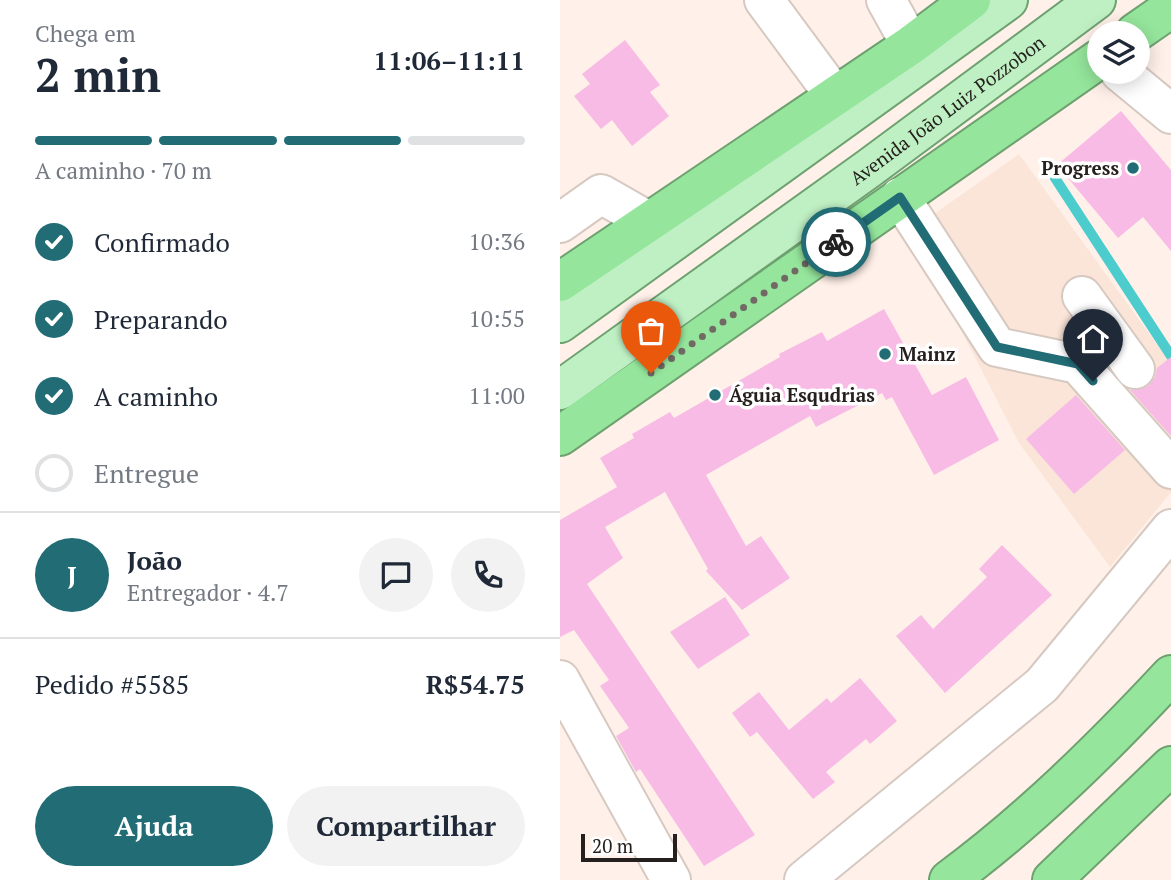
<!DOCTYPE html>
<html lang="pt">
<head>
<meta charset="utf-8">
<style>
	body { margin:0; font-family:"PT Serif",serif; background:#f2f2f3; color:#1f2937; height:100vh; display:flex; flex-direction:column; font-size:26px; white-space:nowrap }
	* { box-sizing:border-box; margin:0 }
	p { font-size:23px; color:#747a83 }
	.icon { flex:none; width:38px; height:38px; fill:none; stroke:currentColor; stroke-width:2; stroke-linecap:round; stroke-linejoin:round }
	.map { position:relative; flex:1; overflow:hidden }
	.details { display:flex; flex-direction:column; background:#fff; width:560px }
	.details>* { flex:none }
	.controls { position:absolute; left:527px; top:21px; display:grid; gap:14px }
	.controls a { display:grid; place-items:center; width:63px; height:63px; border-radius:50%; background:#fff; box-shadow:0 4px 18px #0003; font-size:35px }
	.scale { position:absolute; left:21px; bottom:18px; width:96px; box-sizing:border-box; padding-left:7px; border:4px solid #25201d; border-top:0; font-size:19px; line-height:24px; white-space:nowrap; color:#25201d; -webkit-text-stroke:5px #fff; paint-order:stroke }
	.pin { position:absolute; display:grid; place-items:center; width:60px; height:60px; color:#fff; margin:-72px -30px; border-radius:50% 50% 50% 0; rotate:-45deg; box-shadow:0 0 7px #0007 }
	.pin .icon { rotate:45deg }
	.courier { position:absolute; display:grid; place-items:center; width:70px; height:70px; margin:-35px; border:5px solid #226c76; border-radius:50%; background:#fff; color:#222; box-shadow:0 2px 9px #0007 }
	.overview em { font-style:normal; font-weight:600 }
	.overview div { display:flex; flex-direction:column-reverse }
	.overview { display:flex; align-items:center; justify-content:space-between; height:119px; padding:0 35px }
	h1 { font-size:46px; font-weight:600; line-height:52px }
	.bar { display:grid; grid-template-columns:repeat(4,1fr); gap:10px 7px; align-content:center; height:84px; padding:0 35px }
	.bar i { height:9px; border-radius:5px; background:#e0e1e3 }
	.bar .selected { background:#226c76 }
	.bar p { grid-column:span 4 }
	.line { display:flex; align-items:center; gap:18px; padding:0 35px; border-top:2px solid #e0e1e3 }
	.line div { flex:1 }
	.round { display:grid; place-items:center; flex:none; width:74px; height:74px; border-radius:37px; background:#f2f2f3 }
	ol { padding:0 35px; list-style:none }
	li { display:flex; align-items:center; gap:21px; height:77px }
	li p { margin-inline-start:auto }
	li .icon { padding:7px; border-radius:50%; background:#226c76; color:#fff; stroke-width:4 }
	li:last-child { color:#747a83 }
	li i { width:38px; height:38px; border:4px solid #e0e1e3; border-radius:50% }
	.cta { display:flex; gap:14px; margin-top:auto; padding:14px 35px }
	.cta a { flex:1; height:80px; border-radius:42px; background:#226c76; color:#fff; font-size:28px; font-weight:600; line-height:80px; text-align:center }
	.cta a+a { background:#f2f2f3; color:#1f2937 }
	main { display:flex; flex:1; min-height:0 }
	.map>svg:first-child { display:block }
	.built { fill:#fae5d8 }
	.lines { fill:none; stroke-linecap:round; stroke-linejoin:round }
	.stream { stroke:#4ccccc; stroke-width:10 }
	.building { fill:#f8bbe6 }
	.minor-casing { stroke:#d6c9c1; stroke-width:42 }
	.major-casing { stroke:#6ea170; stroke-width:42 }
	.highway-casing { stroke:#6ea170; stroke-width:42 }
	.minor { stroke:#fff; stroke-width:38 }
	.major { stroke:#bff0c4; stroke-width:38 }
	.highway { stroke:#95e69c; stroke-width:38 }
	.done { stroke:#716964; stroke-width:7; stroke-dasharray:0 12.6 }
	.route { stroke:#226c76; stroke-width:9 }
	.poi-dot { fill:#226c76; stroke:#fff; stroke-width:2.5 }
	.labels { text-anchor:middle; stroke-width:7; stroke-linejoin:round; paint-order:stroke }
	.street-label { font-size:19px; fill:#25201d; stroke:#fff }
	.poi-label { font-size:19px; font-weight:bold; fill:#25201d; stroke:#fff; text-anchor:start }
</style>
</head>
<body>
<main>
<section class="details">
<div class="overview"><div><h1>2 min</h1><p>Chega em</p></div><em>11:06–11:11</em></div>
<div class="bar"><i class="selected"></i><i class="selected"></i><i class="selected"></i><i></i><p>A caminho · 70 m</p></div>
<ol>
<li><svg class="icon" aria-label="check" viewBox="0 0 24 24"><path d="M5 12l5 5 9-10"/></svg>Confirmado<p>10:36</p></li>
<li><svg class="icon" aria-label="check" viewBox="0 0 24 24"><path d="M5 12l5 5 9-10"/></svg>Preparando<p>10:55</p></li>
<li><svg class="icon" aria-label="check" viewBox="0 0 24 24"><path d="M5 12l5 5 9-10"/></svg>A caminho<p>11:00</p></li>
<li><i></i>Entregue</li>
</ol>
<div class="line" style="height:126px"><b class="round" style="background:#226c76;color:#fff">J</b><div><b>João</b><p>Entregador · 4.7</p></div><a class="round"><svg class="icon" aria-label="chat" viewBox="0 0 24 24"><path d="M4 5h16v11H9l-5 4z"/></svg></a><a class="round"><svg class="icon" aria-label="phone" viewBox="0 0 24 24"><path d="M5 4h4l2 5-3 2q2 4 5 5l2-3 5 2v4C11 20 4 13 5 4z"/></svg></a></div>
<div class="line" style="height:91px"><div>Pedido #5585</div><b>R$54.75</b></div>
<div class="cta"><a>Ajuda</a><a>Compartilhar</a></div>
</section>
<div class="map">
<svg width="611" height="880" viewBox="0 0 611 880">
	<rect width="100%" height="100%" fill="#fff1e9"/>
	<!-- built -->
	<path class="built" d="M459,154L611,364V492L550,567L459,443L350,231Z"/>
	<g class="lines">
		<!-- stream -->
		<path class="stream" d="M495,178L611,356"/>
	</g>
	<!-- building -->
	<g class="building">
		<path d="M65,40L100,85L90,92L109,116L72,146L52,120L41,129L14,96L30,84L22,74Z"/>
		<path d="M561,111L611,170V251L583,217L558,238L497,165Z"/>
		<path d="M324,309L372,395L406,377L439,440L374,475L332,397L326,400L322,393L256,427L250,416L146,475L186,546L201,536L230,578L182,610L146,571L148,569L105,492L45,527L63,558L27,584L195,835L144,866L80,769L76,772L56,736L69,728L40,686L49,680L14,630L0,637V520L57,487L40,458L74,438L72,434L110,412L114,418L220,357L219,354L262,332L267,341Z"/>
		<path d="M611,357V436L570,390L588,386L595,377L597,368Z"/>
		<path d="M516,395L565,450L514,494L466,439Z"/>
		<path d="M442,545L492,595L385,693L336,636L361,615L373,629L427,577L419,569Z"/>
		<path d="M165,597L190,635L138,669L110,632Z"/>
		<path d="M300,678L337,721L310,744L306,739L266,772L275,782L253,799L197,732L190,737L172,713L199,692L229,730L267,698L271,703Z"/>
	</g>
	<g class="lines">
		<!-- minor casing -->
		<g class="minor-casing">
			<g id="minor">
				<path d="M204,0L275,96"/>
				<path d="M326,0L351,45"/>
				<path d="M560,72L611,114"/>
				<path d="M340,197L437,347L518,364L611,469"/>
				<path d="M0,223L41,194L90,222"/>
				<path d="M522,296L575,369"/>
				<path d="M0,680L111,880"/>
				<path d="M244,880L482,685L611,529"/>
			</g>
		</g>
		<!-- major casing -->
		<g class="major-casing">
			<g id="major">
				<path d="M0,323L448,0"/>
				<path id="s1" d="M0,390L308,169L536,0"/>
			</g>
		</g>
		<!-- highway casing -->
		<g class="highway-casing">
			<g id="highway">
				<path d="M575,33L611,8"/>
				<path d="M0,282L351,45L411,0"/>
				<path d="M0,436L539,59"/>
				<path d="M389,880C470,820 542,749 611,675"/>
				<path d="M492,880L611,766"/>
			</g>
		</g>
		<!-- minor -->
		<use href="#minor" class="minor"/>
		<!-- major -->
		<use href="#major" class="major"/>
		<!-- highway -->
		<use href="#highway" class="highway"/>
	</g>
	<g class="lines">
		<!-- done -->
		<path class="done" d="M91,373L276,242"/>
		<!-- route -->
		<path class="route" d="M276,242L340,197L437,347L518,364L533,381"/>
	</g>
	<!-- markers -->
	<g class="poi-dot">
		<circle cx="573" cy="168" r="7"/>
		<circle cx="325" cy="354" r="7"/>
		<circle cx="155" cy="395" r="7"/>
	</g>
	<g class="labels">
		<!-- street labels -->
		<g class="street-label">
			<text dy="7" stroke="none"><textPath href="#s1" startOffset="478">Avenida João Luiz Pozzobon</textPath></text>
		</g>
		<!-- poi labels -->
		<g class="poi-label">
			<text x="559" y="175" text-anchor="end">Progress</text>
			<text x="339" y="361">Mainz</text>
			<text x="169" y="402">Águia Esqudrias</text>
		</g>
	</g>
</svg>
<div class="controls">
<a><svg class="icon" aria-label="layers" viewBox="0 0 24 24"><path d="M12 4l9 5-9 5-9-5zM3 14l9 5 9-5"/></svg></a>
</div>
<div class="scale">20 m</div>
<div class="pin" style="left:91px;top:373px;background:#ea580c"><svg class="icon" aria-label="bag" viewBox="0 0 24 24"><path d="M5 8h14l-1 12H6zM9 8a3 3 0 0 1 6 0"/></svg></div>
<div class="pin" style="left:533px;top:381px;background:#1f2937"><svg class="icon" aria-label="home" viewBox="0 0 24 24"><path d="M3 11l9-7 9 7M6 9v11h12V9"/></svg></div>
<div class="courier" style="left:276px;top:242px"><svg class="icon" aria-label="bike" viewBox="0 0 24 24"><circle cx="6" cy="16" r="4"/><circle cx="18" cy="16" r="4"/><path d="M6 16l4-8h5l3 8M10 8l3 8H6M13 5h3"/></svg></div>
</div>
</main>
</body>
</html>
